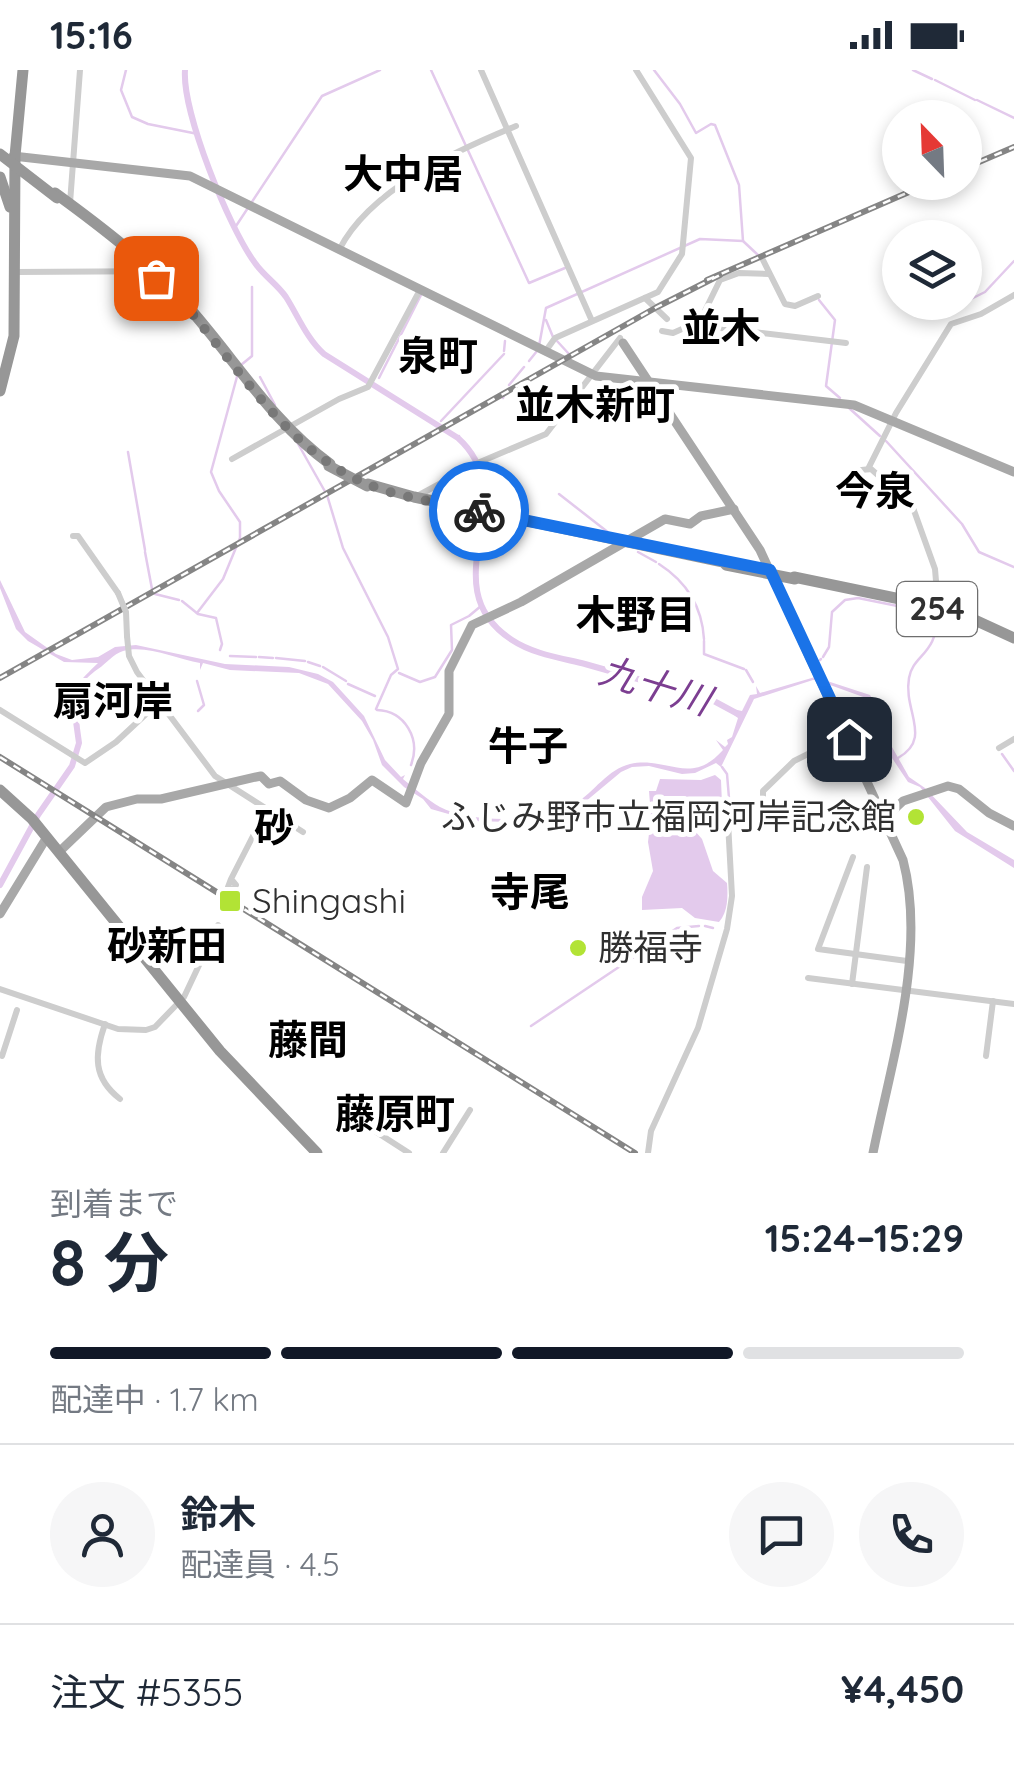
<!DOCTYPE html>
<html lang="ja">
<head>
<meta charset="utf-8">
<style>
	body { margin:0; font-family:Quicksand,"Noto Sans JP",sans-serif; background:#f6f6f7; color:#1f2937; height:100vh; display:flex; flex-direction:column; font-size:38px; white-space:nowrap }
	* { box-sizing:border-box; margin:0 }
	p { font-size:32px; color:#747a83 }
	.icon { flex:none; width:55px; height:55px; fill:none; stroke:currentColor; stroke-width:2; stroke-linecap:round; stroke-linejoin:round }
	.map { position:relative; height:1083px; overflow:hidden }
	.sheet { display:flex; flex-direction:column; background:#fff; flex:1 }
	.sheet>* { flex:none }
	.needle { width:65px; rotate:337deg }
	.tools { position:absolute; left:882px; top:30px; display:grid; gap:20px }
	.tools a { display:grid; place-items:center; width:100px; height:100px; border-radius:50%; background:#fff; box-shadow:0 5px 15px #0003; font-size:50px }
	.pin { position:absolute; display:grid; place-items:center; width:85px; height:85px; color:#fff; margin:-42px; border-radius:20px; box-shadow:0 5px 15px #0006 }
	.courier { position:absolute; display:grid; place-items:center; width:100px; height:100px; margin:-50px; border:8px solid #1a73e8; border-radius:50%; background:#fff; color:#222; box-shadow:0 2px 12px #0007 }
	.overview em { font-style:normal; font-weight:700 }
	.overview div { display:flex; flex-direction:column-reverse }
	.overview { display:flex; align-items:center; justify-content:space-between; height:170px; padding:0 50px }
	h1 { font-size:65px; font-weight:700; line-height:75px }
	.bar { display:grid; grid-template-columns:repeat(4,1fr); gap:15px 10px; align-content:center; height:120px; padding:0 50px }
	.bar i { height:12px; border-radius:8px; background:#e0e1e3 }
	.bar .on { background:#111827 }
	.bar p { grid-column:span 4 }
	.line { display:flex; align-items:center; gap:25px; padding:0 50px; border-top:2px solid #e0e1e3 }
	.line div { flex:1 }
	.round { display:grid; place-items:center; flex:none; width:105px; height:105px; border-radius:52px; background:#f6f6f7 }
	.status { display:flex; justify-content:space-between; align-items:center; height:70px; padding:0 50px; background:#fff; direction:ltr }
	.status svg { height:28px; fill:currentColor }
	.map>svg:first-child { display:block }
	.water { fill:#e3caec }
	.lines { fill:none; stroke-linecap:round; stroke-linejoin:round }
	.stream { stroke:#e3caec; stroke-width:2.5 }
	.river { stroke:#e3caec; stroke-width:6 }
	.minor { stroke:#cdcdcd; stroke-width:6 }
	.major { stroke:#a8a8a8; stroke-width:9 }
	.highway { stroke:#979797; stroke-width:11 }
	.rail-casing { stroke:#858585; stroke-width:6 }
	.rail { stroke:#fff; stroke-width:2.5; stroke-dasharray:8; stroke-linecap:butt }
	.minor-bridge { stroke:#cdcdcd; stroke-width:6 }
	.highway-bridge { stroke:#979797; stroke-width:11 }
	.done { stroke:#787878; stroke-width:10; stroke-dasharray:0 18 }
	.route { stroke:#1a73e8; stroke-width:12 }
	.poi-dot { fill:#b2e335; stroke:#fff; stroke-width:4 }
	.labels { text-anchor:middle; stroke-width:10; stroke-linejoin:round; paint-order:stroke }
	.shield { fill:#fff; stroke:#6e6e6e; stroke-width:2.5 }
	.shield-label { font-size:32px; font-weight:bold; fill:#303030 }
	.poi-label { font-size:35px; fill:#303030; stroke:#fff; text-anchor:start }
	.water-label { font-size:38px; font-style:italic; fill:#7c3e91; stroke:#fff }
	.quarter-label { font-size:40px; font-weight:bold; fill:#000; stroke:#fff }
</style>
</head>
<body>
<div class="status"><b>15:16</b><svg viewBox="0 0 49 12"><path d="M0 12V9h3v3zM5 12V6h3v6zM10 12V3h3v9zM15 12V0h3v12zM26 1h20v11H26zM47 4h2v5h-2z"/></svg></div>
<div class="map">
<svg width="1014" height="1083" viewBox="0 0 1014 1083">
	<rect width="100%" height="100%" fill="#fff"/>
	<!-- water -->
	<g class="water">
		<path d="M0,510L25,562L56,584L72,590L98,587L115,577L136,575L225,594L289,597L318,604L333,612L364,646L385,690L401,707L405,705L403,709C414,718 428,730 440,737C471,754 545,753 575,734C594,722 608,699 630,694C668,686 690,717 723,680L716,670L725,677L728,674L727,670L732,667L738,648L730,642L732,639L742,641L750,625L757,624L756,616L760,623L815,607L870,625L883,645L892,677L909,707L925,718L967,762L1014,790V798L955,761L920,717L908,712L890,685L885,660L866,628L819,611L813,610L754,629L721,697L716,693L695,703L682,704L649,696L632,697L621,702L585,732L551,748L512,752L473,751L431,739L423,729L404,717L382,695L373,670L362,651L328,614L299,603L230,600L203,593L200,600V593C177,589 146,574 123,581C113,584 107,593 98,599C73,616 76,632 80,660C71,620 65,625 98,593L64,592L28,571L16,559L0,518Z"/>
		<path d="M715,705L721,710L722,734L690,729L678,742L702,769L713,801L727,813C728,826 728,842 719,852L695,848L682,838L642,840V827L653,801L648,772L651,747L649,721H656L660,709L701,710Z"/>
	</g>
	<g class="lines">
		<!-- stream -->
		<g class="stream">
			<path d="M126,0L121,20L132,47L148,54L198,64"/>
			<path d="M431,0L529,213L565,198"/>
			<path d="M654,0L680,34L696,63L711,54L715,55L739,115L743,171"/>
			<path d="M913,0L932,9"/>
			<path d="M935,10L975,30"/>
			<path d="M977,30L1014,48"/>
			<path d="M236,156L322,26L380,0"/>
			<path d="M819,230L835,250L826,316L840,328"/>
			<path d="M916,232L938,241L964,232"/>
			<path d="M965,232L985,222L1014,191"/>
			<path d="M546,250L553,267"/>
			<path d="M557,271L569,284"/>
			<path d="M539,276L546,238L700,169L743,171L759,186"/>
			<path d="M504,281L505,271"/>
			<path d="M529,291L537,281"/>
			<path d="M241,295L252,286V217"/>
			<path d="M260,307L275,335"/>
			<path d="M379,308L421,225"/>
			<path d="M509,315L524,297"/>
			<path d="M503,328L504,325"/>
			<path d="M849,338L880,366"/>
			<path d="M441,351L504,284"/>
			<path d="M457,368L459,366"/>
			<path d="M886,371L962,454L979,482L1014,497"/>
			<path d="M297,372L327,425L343,478L388,567L398,599L391,605L376,639"/>
			<path d="M128,382L145,480"/>
			<path d="M559,424L609,463"/>
			<path d="M145,482L152,519"/>
			<path d="M638,482L656,492"/>
			<path d="M659,494C687,512 702,536 704,569"/>
			<path d="M155,524L179,530"/>
			<path d="M182,531L198,544L216,548L222,574L220,580"/>
			<path d="M197,543L223,509L240,468V452L219,421L211,402L238,303"/>
			<path d="M704,571V584L744,599"/>
			<path d="M230,586L256,587"/>
			<path d="M259,587L273,588"/>
			<path d="M823,587L829,577L832,542L845,530L858,528L937,544C938,585 913,584 909,608C903,641 933,668 898,688"/>
			<path d="M276,588L305,591"/>
			<path d="M820,590L821,589"/>
			<path d="M308,592L320,596"/>
			<path d="M323,597L346,611"/>
			<path d="M746,600L753,612"/>
			<path d="M399,603L420,612L435,607L452,580L451,555L469,546L481,536"/>
			<path d="M197,611L204,635L198,641"/>
			<path d="M348,614L375,626"/>
			<path d="M377,640C405,641 421,669 411,695"/>
			<path d="M1002,684L1014,701"/>
			<path d="M722,697L727,704L731,752"/>
			<path d="M705,856L713,858"/>
			<path d="M531,956L677,858L699,856"/>
		</g>
		<!-- river -->
		<g class="river">
			<path d="M185,0C182,42 229,158 255,193C264,206 277,214 286,227C298,246 307,269 324,284L458,368C526,429 428,515 512,570C533,584 561,588 585,594C628,606 670,618 712,630L738,644"/>
			<path d="M0,815L38,745L72,696L79,673L74,637"/>
		</g>
		<!-- minor -->
		<g class="minor">
			<path d="M481,0L592,251"/>
			<path d="M70,133L80,0"/>
			<path d="M339,180C370,119 455,81 516,56"/>
			<path d="M763,190L785,234L795,236L818,226"/>
			<path d="M16,202L180,201"/>
			<path d="M645,228L667,249"/>
			<path d="M700,251L712,257L846,273"/>
			<path d="M662,261L673,263L700,251L720,210L739,203L769,204"/>
			<path d="M545,282L555,268L658,222L682,184L691,88L636,0"/>
			<path d="M232,389L339,329L368,317L420,220"/>
			<path d="M868,399L896,343L951,254L981,244L1014,225"/>
			<path d="M852,401L871,399L912,435L935,499L938,535"/>
			<path d="M419,425L480,392L546,364L620,268"/>
			<path d="M73,466H78L118,523"/>
			<path d="M127,566L129,586L137,602L215,706L303,762"/>
			<path d="M0,640L85,693L116,672L159,632"/>
			<path d="M999,678L1014,669"/>
			<path d="M853,787L818,879L907,891"/>
			<path d="M231,809L228,817L233,820L236,815L231,809L253,766L269,742"/>
			<path d="M808,908L1014,934"/>
			<path d="M852,914L867,797"/>
			<path d="M0,919L118,959L146,960L155,957L184,927L218,855"/>
			<path d="M105,954C94,985 93,1008 120,1029"/>
			<path d="M2,986L17,940"/>
			<path d="M986,986L993,931"/>
			<path d="M353,1047L409,1083"/>
			<path d="M443,1083L470,1040"/>
			<path d="M648,1083L651,1061L698,958L727,859L732,826L728,752L752,756L763,753V721L794,691L846,665"/>
		</g>
		<!-- major -->
		<g class="major">
			<path d="M13,86L190,106L596,306L854,335L1014,402"/>
			<path d="M623,273L760,480L903,790C927,881 891,993 873,1083"/>
			<path d="M885,748L903,731L948,716L959,719L989,743L1014,756"/>
			<path d="M59,782L106,737L137,729H161L256,707L261,706L269,714L280,711L306,730L329,738L350,728L372,710L406,733L421,693L449,644V601L472,555L521,532L665,449L690,454L701,446L734,439"/>
			<path d="M0,844L47,767"/>
		</g>
		<!-- highway -->
		<g class="highway">
			<path d="M0,107L10,137"/>
			<path d="M55,123C103,158 150,194 190,239C236,291 273,353 330,394"/>
			<path d="M0,321L14,266L15,86L23,0"/>
			<path d="M368,414L414,427L728,493"/>
			<path d="M794,507L953,540L1014,568"/>
			<path d="M0,720L32,749L220,981L317,1083"/>
		</g>
		<!-- rail casing -->
		<g class="rail-casing">
			<g id="rail">
				<path d="M965,98L1014,77"/>
				<path d="M707,210L932,112"/>
				<path d="M0,608L657,237L720,205"/>
				<path d="M0,687L635,1083"/>
			</g>
		</g>
		<!-- rail -->
		<use href="#rail" class="rail"/>
		<!-- minor-bridge -->
		<path class="minor-bridge" d="M118,523L126,542L127,566"/>
		<!-- highway-bridge -->
		<g class="highway-bridge">
			<path d="M0,84L57,128"/>
			<path d="M329,396L367,416"/>
			<path d="M726,495L795,509"/>
		</g>
	</g>
	<g class="lines">
		<!-- done -->
		<path class="done" d="M156,208L150,201H153C220,265 269,364 352,407C390,427 437,432 479,441"/>
		<!-- route -->
		<path class="route" d="M479,441L770,500L849,669"/>
	</g>
	<!-- markers -->
	<g class="poi-dot">
		<circle cx="916" cy="747" r="10"/>
		<rect x="218" y="819" width="24" height="24" rx="5"/>
		<circle cx="578" cy="878" r="10"/>
	</g>
	<g class="labels">
		<!-- shield labels -->
		<rect class="shield" x="897" y="512" width="80" height="54" rx="8"/>
		<g class="shield-label">
			<text x="937" y="550">254</text>
		</g>
		<!-- poi labels -->
		<g class="poi-label">
			<text x="896" y="759" text-anchor="end">ふじみ野市立福岡河岸記念館</text>
			<text x="252" y="843">Shingashi</text>
			<text x="598" y="890">勝福寺</text>
		</g>
		<!-- water labels -->
		<g class="water-label">
			<text transform="translate(655 616) rotate(17)" y="13">九十川</text>
		</g>
		<!-- quarter labels -->
		<g class="quarter-label">
			<text x="403" y="118">大中居</text>
			<text x="721" y="272">並木</text>
			<text x="438" y="300">泉町</text>
			<text x="595" y="349">並木新町</text>
			<text x="875" y="435">今泉</text>
			<text x="636" y="559">木野目</text>
			<text x="113" y="645">扇河岸</text>
			<text x="528" y="690">牛子</text>
			<text x="274" y="772">砂</text>
			<text x="530" y="836">寺尾</text>
			<text x="167" y="890">砂新田</text>
			<text x="308" y="984">藤間</text>
			<text x="395" y="1058">藤原町</text>
		</g>
	</g>
</svg>
<div class="tools">
<a><svg class="needle" viewBox="-14 -14 28 28"><path d="M0-13l5 13h-10z" fill="#e53935"/><path d="M0 13l5-13h-10z" fill="#747a83"/></svg></a>
<a><svg class="icon" aria-label="layers" viewBox="0 0 24 24"><path d="M12 4l9 5-9 5-9-5zM3 14l9 5 9-5"/></svg></a>
</div>
<div class="pin" style="left:156px;top:208px;background:#ea580c"><svg class="icon" aria-label="bag" viewBox="0 0 24 24"><path d="M5 8h14l-1 12H6zM9 8a3 3 0 0 1 6 0"/></svg></div>
<div class="pin" style="left:849px;top:669px;background:#1f2937"><svg class="icon" aria-label="home" viewBox="0 0 24 24"><path d="M3 11l9-7 9 7M6 9v11h12V9"/></svg></div>
<div class="courier" style="left:479px;top:441px"><svg class="icon" aria-label="bike" viewBox="0 0 24 24"><circle cx="6" cy="16" r="4"/><circle cx="18" cy="16" r="4"/><path d="M6 16l4-8h5l3 8M10 8l3 8H6M13 5h3"/></svg></div>
</div>
<section class="sheet">
<div class="overview"><div><h1>8 分</h1><p>到着まで</p></div><em>15:24–15:29</em></div>
<div class="bar"><i class="on"></i><i class="on"></i><i class="on"></i><i></i><p>配達中 · 1.7 km</p></div>
<div class="line" style="height:180px"><a class="round"><svg class="icon" aria-label="person" viewBox="0 0 24 24"><circle cx="12" cy="8" r="4"/><path d="M4 21q1-7 8-7t8 7"/></svg></a><div><b>鈴木</b><p>配達員 · 4.5</p></div><a class="round"><svg class="icon" aria-label="chat" viewBox="0 0 24 24"><path d="M4 5h16v11H9l-5 4z"/></svg></a><a class="round"><svg class="icon" aria-label="phone" viewBox="0 0 24 24"><path d="M5 4h4l2 5-3 2q2 4 5 5l2-3 5 2v4C11 20 4 13 5 4z"/></svg></a></div>
<div class="line" style="height:130px"><div>注文 #5355</div><b>¥4,450</b></div>
</section>
</body>
</html>
